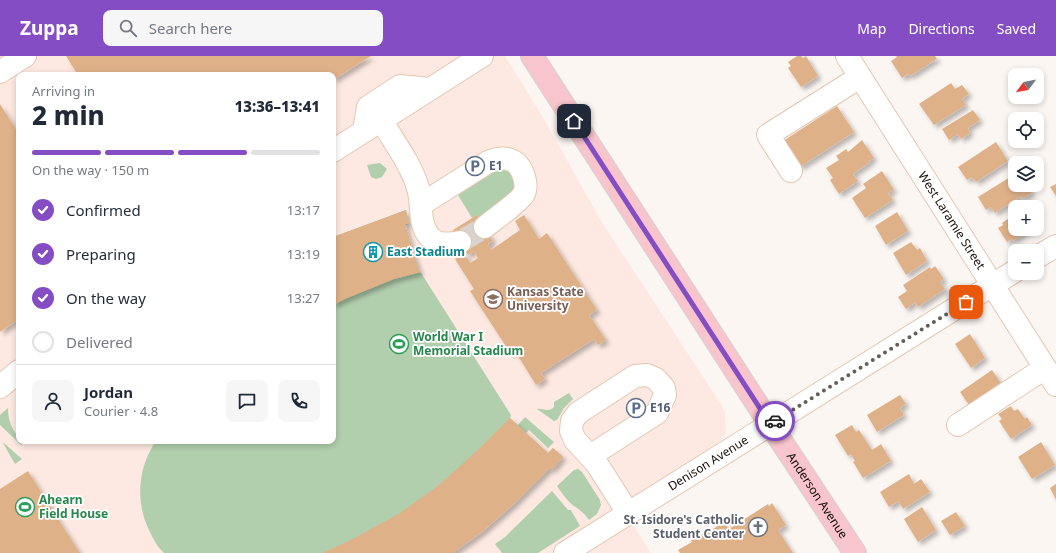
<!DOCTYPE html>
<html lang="en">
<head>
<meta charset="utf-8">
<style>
	body { margin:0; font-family:"Noto Sans",sans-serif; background:#f6f6f7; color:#1f2937; height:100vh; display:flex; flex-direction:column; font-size:15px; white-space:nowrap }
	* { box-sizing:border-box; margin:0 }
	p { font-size:13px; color:#747a83 }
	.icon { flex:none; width:22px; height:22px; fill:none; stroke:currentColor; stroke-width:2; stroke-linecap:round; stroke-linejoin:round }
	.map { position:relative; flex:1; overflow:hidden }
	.sheet { position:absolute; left:16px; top:16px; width:320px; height:372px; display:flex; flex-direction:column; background:#fff; border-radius:8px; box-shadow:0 2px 6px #0003 }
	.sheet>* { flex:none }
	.needle { width:26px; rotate:238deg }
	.controls { position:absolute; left:1008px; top:12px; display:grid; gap:8px }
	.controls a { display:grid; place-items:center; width:36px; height:36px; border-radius:8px; background:#fff; box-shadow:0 2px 6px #0003; font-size:20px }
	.pin { position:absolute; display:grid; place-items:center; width:34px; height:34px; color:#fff; margin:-17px; border-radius:8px; box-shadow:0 2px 6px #0006 }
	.courier { position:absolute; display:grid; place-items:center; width:40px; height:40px; margin:-20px; border:3px solid #854dc4; border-radius:50%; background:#fff; color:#222; box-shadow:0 1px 5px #0007 }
	.head em { font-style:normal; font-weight:800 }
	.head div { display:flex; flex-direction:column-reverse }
	.head { display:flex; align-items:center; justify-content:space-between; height:68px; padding:0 16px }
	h1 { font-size:26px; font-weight:800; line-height:30px }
	.bar { display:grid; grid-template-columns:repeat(4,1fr); gap:6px 4px; align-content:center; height:48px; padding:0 16px }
	.bar i { height:5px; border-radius:3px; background:#e0e1e3 }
	.bar .on { background:#854dc4 }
	.bar p { grid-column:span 4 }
	.line { display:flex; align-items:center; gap:10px; padding:0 16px; border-top:1px solid #e0e1e3 }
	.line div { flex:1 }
	.round { display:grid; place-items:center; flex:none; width:42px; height:42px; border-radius:8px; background:#f6f6f7 }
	ol { padding:0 16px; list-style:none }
	li { display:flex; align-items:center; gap:12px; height:44px }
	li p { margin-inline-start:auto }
	li .icon { padding:4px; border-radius:50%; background:#854dc4; color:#fff; stroke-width:4 }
	li:last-child { color:#747a83 }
	li i { width:22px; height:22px; border:2px solid #e0e1e3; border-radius:50% }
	header { display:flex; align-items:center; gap:24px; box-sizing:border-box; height:56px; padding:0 20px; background:#854dc4; color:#fff }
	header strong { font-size:19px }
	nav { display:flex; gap:22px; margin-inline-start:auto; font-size:14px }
	.search { width:280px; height:36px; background:#f6f6f7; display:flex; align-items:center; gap:10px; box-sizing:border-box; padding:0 14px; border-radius:8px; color:#747a83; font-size:15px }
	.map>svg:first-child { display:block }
	.education { fill:#fde9e1; fill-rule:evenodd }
	.green { fill:#b1cead }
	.building { fill:#dfb189; filter:url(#shadow) }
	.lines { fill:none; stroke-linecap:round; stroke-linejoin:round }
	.minor-tunnel { stroke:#d9d3ce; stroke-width:22; stroke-dasharray:22 11; stroke-linecap:butt }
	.minor-casing { stroke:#e4c7af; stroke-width:24 }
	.major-casing { stroke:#d5d3d2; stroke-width:24 }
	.minor { stroke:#fff; stroke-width:22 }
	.major { stroke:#f7c5cb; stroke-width:22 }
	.done { stroke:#665e58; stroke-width:4; stroke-dasharray:0 7.2 }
	.route { stroke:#854dc4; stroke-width:5 }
	.labels { text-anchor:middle; stroke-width:3.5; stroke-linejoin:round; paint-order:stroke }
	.service-label { font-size:12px; font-weight:bold; fill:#4e5e75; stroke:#fff; text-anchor:start }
	.street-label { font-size:12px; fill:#150c05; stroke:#fff }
	.culture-label { font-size:12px; font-weight:bold; fill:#0d838f; stroke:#fff; text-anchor:start }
	.education-label { font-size:12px; font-weight:bold; fill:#785e54; stroke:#fff; text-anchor:start }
	.leisure-label { font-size:12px; font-weight:bold; fill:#27864d; stroke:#fff; text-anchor:start }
	.worship-label { font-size:12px; font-weight:bold; fill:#5b616d; stroke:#fff; text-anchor:end }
</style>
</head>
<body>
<header>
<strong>Zuppa</strong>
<div class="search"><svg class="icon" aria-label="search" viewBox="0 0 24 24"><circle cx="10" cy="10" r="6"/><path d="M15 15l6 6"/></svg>Search here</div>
<nav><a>Map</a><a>Directions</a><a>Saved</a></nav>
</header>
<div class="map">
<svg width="1056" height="497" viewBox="0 0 1056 497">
	<defs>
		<filter id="shadow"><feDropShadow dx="3.5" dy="3.5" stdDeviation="2" flood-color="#0004"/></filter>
	</defs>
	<rect width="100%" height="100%" fill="#fcf6f2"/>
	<!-- education -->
	<path class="education" d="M0,0H505L542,60L603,168L721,348L725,357L726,375L724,381L719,386L686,410L622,451L651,497H0ZM19,19H333V385H19Z"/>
	<!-- green -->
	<g class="green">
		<path d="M380,107L387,113L382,121L376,123L371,121L367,109Z"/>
		<path d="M502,114C516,115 515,125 515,136L479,162L477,159L472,162L458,139L496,115Z"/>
		<path d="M406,154L409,168L405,169L418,212L511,359L510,362L518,369L525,361L554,386L548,392L529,374L526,377L548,397L553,392L563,401L552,414L550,412C518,444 489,471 453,497H164C157,491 153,482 149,474C135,445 138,411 156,385H333V181Z"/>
		<path d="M569,337L573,343L564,352L557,364L554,365L537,353C543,352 548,357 554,351V346Z"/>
		<path d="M8,352C8,359 9,366 13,373C15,377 19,380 19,385H21L23,388L21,389L0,369V359Z"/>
		<path d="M3,387L5,388L22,403L15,408Z"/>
		<path d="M578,413L582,416L600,444L601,449L597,458L589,464C584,457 581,455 574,450C567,445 562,437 557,430L574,414Z"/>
		<path d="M552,435L568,454H571L580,470L538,497H502L495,488L505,481Z"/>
	</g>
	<!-- building -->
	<g class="building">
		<path d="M66,0H371L333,24V19H78Z"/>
		<path d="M797,0H801L803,2L806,0L818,20L801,31L788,12L791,10L788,6Z"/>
		<path d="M896,0H935L937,3L910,20L908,18L902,22L891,5L897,1Z"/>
		<path d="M951,27L955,33L962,29L969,38L962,43L966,49L934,69L919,48Z"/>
		<path d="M0,48L19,78V263L0,276Z"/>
		<path d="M837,50L854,76L800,111L783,85Z"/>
		<path d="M973,54L980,64L968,72L970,77L961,83L958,78L949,84L942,73Z"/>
		<path d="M862,84L874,102L869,105L870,106L853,118L858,125L839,138L830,124L833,122L826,112L839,104L836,100L846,93L848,96Z"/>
		<path d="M996,86L1008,105L976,126L972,121L967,124L958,111Z"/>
		<path d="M882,115L894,134L888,137L893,144L865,162L852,142L866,132L863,128Z"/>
		<path d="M1015,118V129H1023L1024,131L1027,129L1032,137L1022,143L1021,140L995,157L991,151L986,154L978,141Z"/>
		<path d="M1056,128V140L1050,131Z"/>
		<path d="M406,154L409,168H405L418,212L421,216L394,223L347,242L333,249V181Z"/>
		<path d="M897,156L908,175L886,189L875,170Z"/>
		<path d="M1015,158V173H1031L1013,185L1012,183L1007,186L998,172L1003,169L1002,167Z"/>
		<path d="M477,159L493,185L488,188L491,194L520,174L515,165L524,159L539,183L547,177L597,254L589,259L606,284L598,289L594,283L555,308L541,317L545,323L536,329L515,295L511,298L470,235L474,233L455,203L464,197L470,207L478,202L474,195L468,199L453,174Z"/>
		<path d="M911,186L917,194L920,192L927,205L906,219L893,197Z"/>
		<path d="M935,210L944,223L940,226L945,233L918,251L915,246L906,253L898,241L907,235L903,229L930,211L931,213Z"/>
		<path d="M970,278L985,302L971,312L955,288Z"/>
		<path d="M992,314L1006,335L971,352L960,336Z"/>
		<path d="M900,339L906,348L900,352L904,359L877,376L867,359Z"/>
		<path d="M1011,350L1014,355L1018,353L1025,363L1027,361L1032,369L1011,383L999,365L1002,363L998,358Z"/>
		<path d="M510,362L548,397L553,392L563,401L552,414L550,412L516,446L482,476L453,497H322L349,485L400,457L439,429L479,393Z"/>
		<path d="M852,369L856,376L859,374L872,394L881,388L891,405L863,422L853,406L855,405L851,398L848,400L835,379Z"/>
		<path d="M1041,386L1055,409L1032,423L1018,401Z"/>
		<path d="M28,415L62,469L80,497H0V433Z"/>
		<path d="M909,418L914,428L921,423L930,436L903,453L899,445L889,451L880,436Z"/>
		<path d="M1056,428V444L1050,432Z"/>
		<path d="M772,447L786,469L778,474L793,497H680L678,494L692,486L689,481L699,475L702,480L724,466L729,473L768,448L769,450Z"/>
		<path d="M922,451L936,474L918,486L904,463Z"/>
		<path d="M956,456L965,470L950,479L941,465Z"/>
	</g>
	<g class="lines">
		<!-- minor-tunnel -->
		<path class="minor-tunnel" d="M460,186L485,171"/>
		<!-- minor casing -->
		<g class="minor-casing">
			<g id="minor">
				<path id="s1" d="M847,0L1056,329"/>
				<path d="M0,16L25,0"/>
				<path d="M381,64C394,86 411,108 418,132C423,148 418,167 429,180C437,190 449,188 460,186"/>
				<path d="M364,75L368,51L400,30L430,33"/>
				<path d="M333,95L482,0"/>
				<path d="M791,115L768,79L860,21"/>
				<path d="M422,148L488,106C504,99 519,102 524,121C526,127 526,134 523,139C520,145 492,165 485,171"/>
				<path d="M1037,201L1056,190"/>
				<path d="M0,331L19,315"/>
				<path d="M958,369L1045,312"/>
				<path d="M590,400L657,357L665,339L664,332L656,323L647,319L635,320L578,357L572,365L571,375L575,384L597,408L628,457"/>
				<path id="s2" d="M565,497L1015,215"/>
			</g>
		</g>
		<!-- major casing -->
		<g class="major-casing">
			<g id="major">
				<path id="s3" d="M532,0L770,368L855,497"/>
			</g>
		</g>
		<!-- minor -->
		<use href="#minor" class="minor"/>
		<!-- major -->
		<use href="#major" class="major"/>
	</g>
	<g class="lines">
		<!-- done -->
		<path class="done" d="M775,365L966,246"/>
		<!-- route -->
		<path class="route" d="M574,65L770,368L775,365"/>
	</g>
	<!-- icons -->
	<defs>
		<g id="parking-ring" transform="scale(1)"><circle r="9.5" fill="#fff" stroke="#5c6f8a" stroke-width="1.5"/><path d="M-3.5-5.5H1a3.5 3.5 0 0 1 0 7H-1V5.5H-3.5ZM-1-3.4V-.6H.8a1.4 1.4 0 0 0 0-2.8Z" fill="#5c6f8a"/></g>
		<g id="building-ring" transform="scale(1)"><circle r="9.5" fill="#fff" stroke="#0f9aa8" stroke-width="1.5"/><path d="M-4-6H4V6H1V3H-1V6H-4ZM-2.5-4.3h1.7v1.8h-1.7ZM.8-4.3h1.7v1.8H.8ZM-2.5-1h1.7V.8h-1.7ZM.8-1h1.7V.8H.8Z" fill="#0f9aa8"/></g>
		<g id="university-ring" transform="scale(1)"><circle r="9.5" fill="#fff" stroke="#8d6e63" stroke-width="1.5"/><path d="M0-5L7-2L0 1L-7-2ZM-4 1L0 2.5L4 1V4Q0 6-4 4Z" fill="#8d6e63"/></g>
		<g id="stadium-ring" transform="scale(1)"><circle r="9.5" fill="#fff" stroke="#2e9e5b" stroke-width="1.5"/><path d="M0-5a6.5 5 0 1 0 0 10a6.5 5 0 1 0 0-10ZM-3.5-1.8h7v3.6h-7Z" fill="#2e9e5b"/></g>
		<g id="church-ring" transform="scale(1)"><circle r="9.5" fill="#fff" stroke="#6b7280" stroke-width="1.5"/><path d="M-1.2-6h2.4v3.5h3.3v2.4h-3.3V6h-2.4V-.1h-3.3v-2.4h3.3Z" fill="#6b7280"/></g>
	</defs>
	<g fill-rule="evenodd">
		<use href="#parking-ring" x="475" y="110"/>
		<use href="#building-ring" x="373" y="196"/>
		<use href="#university-ring" x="493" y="243"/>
		<use href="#stadium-ring" x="399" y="288"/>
		<use href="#parking-ring" x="636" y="352"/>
		<use href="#stadium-ring" x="25" y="451"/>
		<use href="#church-ring" x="758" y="471"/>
	</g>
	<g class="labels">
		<!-- service labels -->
		<g class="service-label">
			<text x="489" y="114">E1</text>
			<text x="650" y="356">E16</text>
		</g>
		<!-- street labels -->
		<g class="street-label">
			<text dy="4" stroke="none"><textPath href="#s1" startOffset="195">West Laramie Street</textPath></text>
			<text dy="4" stroke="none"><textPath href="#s2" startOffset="169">Denison Avenue</textPath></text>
			<text dy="4" stroke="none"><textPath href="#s3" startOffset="524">Anderson Avenue</textPath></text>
		</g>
		<!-- culture labels -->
		<g class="culture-label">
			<text x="387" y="200">East Stadium</text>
		</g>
		<!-- education labels -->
		<g class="education-label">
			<text x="507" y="240">Kansas State<tspan x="507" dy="14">University</tspan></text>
		</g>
		<!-- leisure labels -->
		<g class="leisure-label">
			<text x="413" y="285">World War I<tspan x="413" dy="14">Memorial Stadium</tspan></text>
			<text x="39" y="448">Ahearn<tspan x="39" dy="14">Field House</tspan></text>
		</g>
		<!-- worship labels -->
		<g class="worship-label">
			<text x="744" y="468">St. Isidore's Catholic<tspan x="744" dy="14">Student Center</tspan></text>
		</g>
	</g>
</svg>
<div class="controls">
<a><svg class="needle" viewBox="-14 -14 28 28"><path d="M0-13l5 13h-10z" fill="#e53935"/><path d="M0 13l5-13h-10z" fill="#747a83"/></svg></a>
<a><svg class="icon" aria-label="locate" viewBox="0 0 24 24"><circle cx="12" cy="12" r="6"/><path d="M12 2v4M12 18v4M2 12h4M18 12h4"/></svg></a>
<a><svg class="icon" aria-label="layers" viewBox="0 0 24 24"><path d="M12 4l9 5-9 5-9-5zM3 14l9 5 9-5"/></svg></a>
<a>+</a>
<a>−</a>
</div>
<div class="pin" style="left:966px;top:246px;background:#ea580c"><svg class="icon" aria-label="bag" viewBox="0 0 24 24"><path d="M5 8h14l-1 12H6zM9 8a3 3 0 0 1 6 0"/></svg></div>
<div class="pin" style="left:574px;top:65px;background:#1f2937"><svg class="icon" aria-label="home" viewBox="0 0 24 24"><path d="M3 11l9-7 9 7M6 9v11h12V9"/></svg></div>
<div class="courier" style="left:775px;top:365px"><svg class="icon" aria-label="car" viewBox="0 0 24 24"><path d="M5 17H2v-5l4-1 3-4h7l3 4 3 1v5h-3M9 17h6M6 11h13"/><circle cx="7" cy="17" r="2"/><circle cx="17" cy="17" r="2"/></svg></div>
<section class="sheet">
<div class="head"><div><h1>2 min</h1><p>Arriving in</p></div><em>13:36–13:41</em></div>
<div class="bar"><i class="on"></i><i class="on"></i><i class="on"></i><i></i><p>On the way · 150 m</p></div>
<ol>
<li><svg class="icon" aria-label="check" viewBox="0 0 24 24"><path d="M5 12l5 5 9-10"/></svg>Confirmed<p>13:17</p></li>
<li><svg class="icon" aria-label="check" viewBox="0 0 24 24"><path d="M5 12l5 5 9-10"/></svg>Preparing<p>13:19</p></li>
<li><svg class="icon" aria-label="check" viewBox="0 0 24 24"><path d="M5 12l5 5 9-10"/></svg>On the way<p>13:27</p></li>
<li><i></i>Delivered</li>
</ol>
<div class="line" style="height:72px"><a class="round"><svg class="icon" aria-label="person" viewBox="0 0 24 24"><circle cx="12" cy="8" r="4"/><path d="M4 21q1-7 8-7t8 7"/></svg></a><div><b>Jordan</b><p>Courier · 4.8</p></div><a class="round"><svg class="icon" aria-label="chat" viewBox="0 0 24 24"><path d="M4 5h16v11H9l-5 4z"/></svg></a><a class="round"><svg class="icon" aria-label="phone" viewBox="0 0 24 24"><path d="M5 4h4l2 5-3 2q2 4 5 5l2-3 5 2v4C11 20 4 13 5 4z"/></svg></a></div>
</section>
</div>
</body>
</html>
